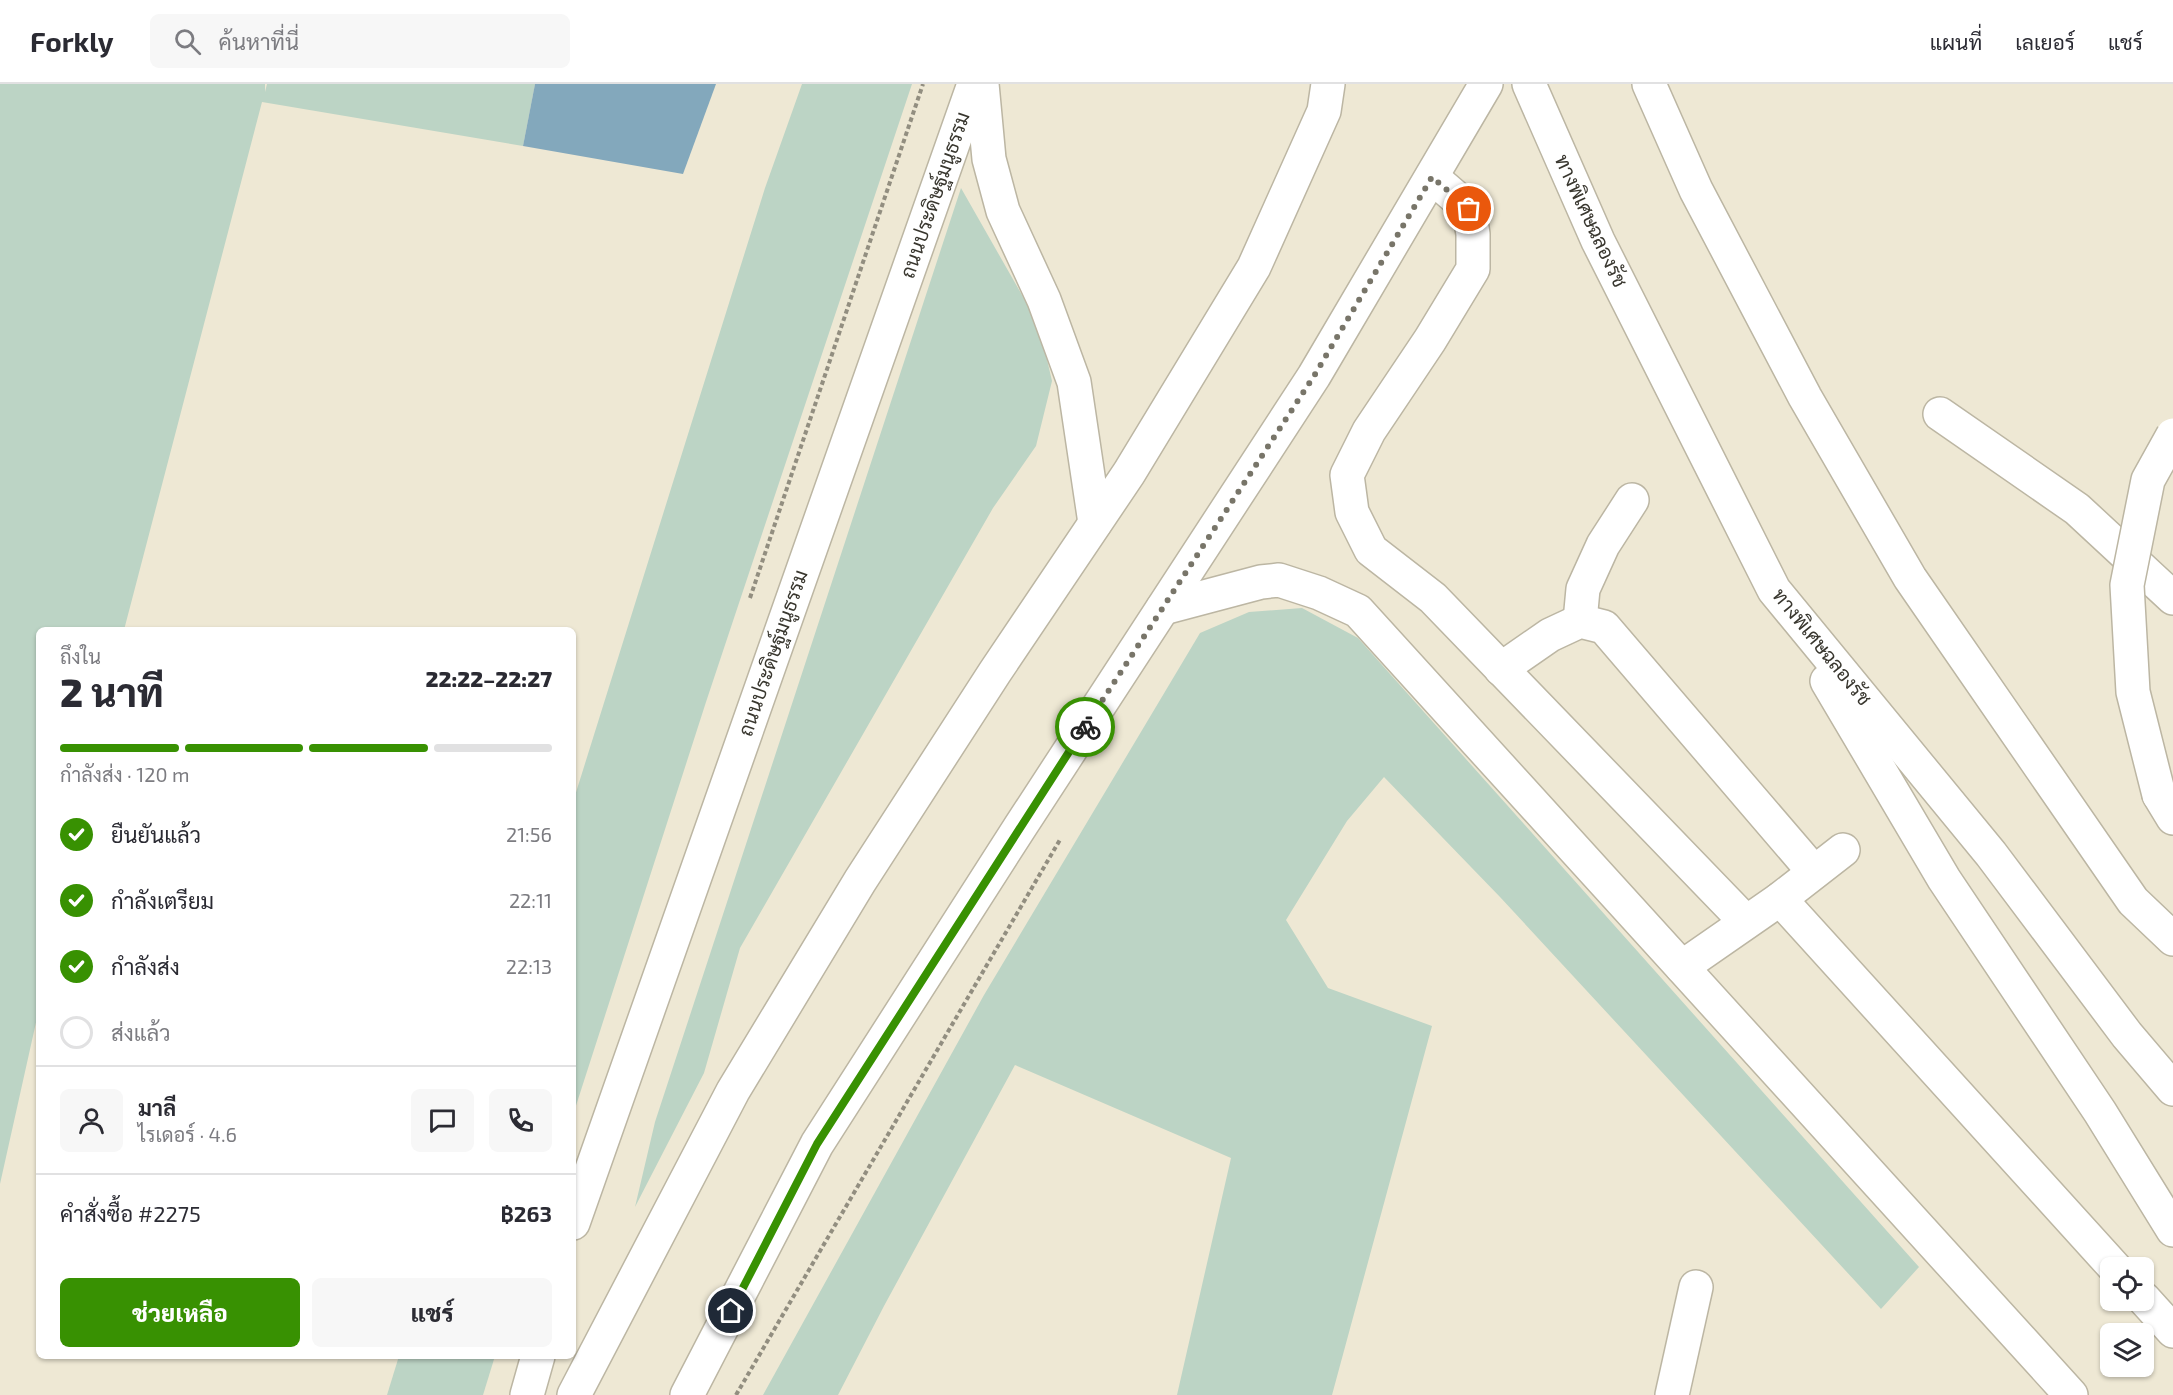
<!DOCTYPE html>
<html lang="th">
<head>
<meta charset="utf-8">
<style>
	body { margin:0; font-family:"Exo 2",Sarabun,sans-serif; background:#f7f7f7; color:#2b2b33; height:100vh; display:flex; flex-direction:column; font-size:22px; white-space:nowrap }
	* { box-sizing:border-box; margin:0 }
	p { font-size:20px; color:#7c7c81 }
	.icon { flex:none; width:33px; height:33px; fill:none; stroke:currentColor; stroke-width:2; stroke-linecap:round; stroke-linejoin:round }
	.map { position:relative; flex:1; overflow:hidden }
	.side { position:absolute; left:36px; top:543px; width:540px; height:732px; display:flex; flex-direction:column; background:#fff; border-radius:9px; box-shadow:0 2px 4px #0004 }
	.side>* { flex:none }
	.fabs { position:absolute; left:2100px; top:1173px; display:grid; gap:12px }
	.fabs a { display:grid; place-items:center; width:54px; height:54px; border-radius:9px; background:#fff; box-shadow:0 2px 4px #0004; font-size:30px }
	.pin { position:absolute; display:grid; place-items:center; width:51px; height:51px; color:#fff; margin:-26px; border:3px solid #fff; border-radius:50%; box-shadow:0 2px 6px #0007 }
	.courier { position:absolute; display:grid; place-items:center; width:60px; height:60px; margin:-30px; border:4px solid #389102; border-radius:50%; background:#fff; color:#222; box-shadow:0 2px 8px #0007 }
	.headline em { font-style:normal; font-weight:800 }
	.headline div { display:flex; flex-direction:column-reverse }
	.headline { display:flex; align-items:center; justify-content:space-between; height:102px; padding:0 24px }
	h1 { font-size:39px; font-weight:800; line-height:45px }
	.bar { display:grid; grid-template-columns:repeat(4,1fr); gap:9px 6px; align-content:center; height:72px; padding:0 24px }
	.bar i { height:8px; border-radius:4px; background:#e1e1e2 }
	.bar .active { background:#389102 }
	.bar p { grid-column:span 4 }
	.line { display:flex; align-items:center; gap:15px; padding:0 24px; border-top:2px solid #e1e1e2 }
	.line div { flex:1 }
	.round { display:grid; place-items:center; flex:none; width:63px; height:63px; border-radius:9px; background:#f7f7f7 }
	ol { padding:0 24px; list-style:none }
	li { display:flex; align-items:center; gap:18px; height:66px }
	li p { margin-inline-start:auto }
	li .icon { padding:6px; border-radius:50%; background:#389102; color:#fff; stroke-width:4 }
	li:last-child { color:#7c7c81 }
	li i { width:33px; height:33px; border:3px solid #e1e1e2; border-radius:50% }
	.cta { display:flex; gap:12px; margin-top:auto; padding:12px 24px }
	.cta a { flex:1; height:69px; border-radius:9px; background:#389102; color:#fff; font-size:24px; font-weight:800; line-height:69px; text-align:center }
	.cta a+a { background:#f7f7f7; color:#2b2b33 }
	header { display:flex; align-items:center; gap:36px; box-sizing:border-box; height:84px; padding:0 30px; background:#fff; border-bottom:2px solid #e1e1e2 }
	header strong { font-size:28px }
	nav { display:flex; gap:33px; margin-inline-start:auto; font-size:21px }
	.search { width:420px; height:54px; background:#f7f7f7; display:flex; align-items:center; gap:15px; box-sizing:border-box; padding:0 21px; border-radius:9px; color:#7c7c81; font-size:22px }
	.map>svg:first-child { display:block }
	.green { fill:#bcd4c5 }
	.water { fill:#83a8bc }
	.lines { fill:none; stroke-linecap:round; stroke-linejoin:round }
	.minor-casing { stroke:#bcb6a3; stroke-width:36 }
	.major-casing { stroke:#bcb6a3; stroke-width:36 }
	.highway-casing { stroke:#bcb6a3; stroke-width:36 }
	.path { stroke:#928e80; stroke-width:4; stroke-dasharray:4.5 3; stroke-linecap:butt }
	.minor { stroke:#fff; stroke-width:33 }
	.major { stroke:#fff; stroke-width:33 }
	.highway { stroke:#fff; stroke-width:33 }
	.highway-bridge-casing { stroke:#bcb6a3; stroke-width:36; stroke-linecap:butt }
	.highway-bridge { stroke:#fff; stroke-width:33 }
	.done { stroke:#787569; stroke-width:6; stroke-dasharray:0 10.8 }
	.route { stroke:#389102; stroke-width:8 }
	.labels { text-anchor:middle; stroke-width:5; stroke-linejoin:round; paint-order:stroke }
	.street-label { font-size:20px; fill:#39372f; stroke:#fff }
</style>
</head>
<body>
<header>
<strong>Forkly</strong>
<div class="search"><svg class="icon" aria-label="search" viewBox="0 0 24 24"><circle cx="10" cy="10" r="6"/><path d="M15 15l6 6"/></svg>ค้นหาที่นี่</div>
<nav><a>แผนที่</a><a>เลเยอร์</a><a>แชร์</a></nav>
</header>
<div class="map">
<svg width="2173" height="1311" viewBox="0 0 2173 1311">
	<rect width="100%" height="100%" fill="#eee8d4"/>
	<!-- green -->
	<g class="green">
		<path d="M0,0H265V8L267,0H535L523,62L262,18L124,546H39V925L0,1100Z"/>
		<path d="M802,0H912L706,618L573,1031V718L765,104Z"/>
		<path d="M961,104L1039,241L1052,297L1036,362L993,424L740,864L704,989L635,1123L655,1038Z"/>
		<path d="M1302,524L1358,554L1919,1183L1881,1225L1500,813L1384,693L1347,737L1286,836L1328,904L1432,942L1332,1311H1177L1231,1074L1015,981L884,1222L838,1311H763L984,911L1200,549L1249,528Z"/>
		<path d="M399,1272H495L483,1311H387Z"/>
	</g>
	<!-- water -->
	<path class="water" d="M535,0H716L683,90L523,62Z"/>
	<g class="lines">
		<!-- minor casing -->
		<g class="minor-casing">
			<g id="minor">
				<path d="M1432,93L1469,125L1473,150V185L1430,256L1369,347L1347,391L1352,428L1371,466L1433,514L1746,838"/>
				<path d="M1940,330L2077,425L2173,514"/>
				<path d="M1580,537L1583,505L1603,461L1632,416"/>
				<path d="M1501,585L1550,551L1580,537L1604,543L1814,788"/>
				<path d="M1780,815L2115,1184"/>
				<path d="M1682,883L1780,815L1843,766"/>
				<path d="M2144,1215L2173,1247"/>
				<path d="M1672,1311L1696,1203"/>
			</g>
		</g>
		<!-- major casing -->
		<g class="major-casing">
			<g id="major">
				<path d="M573,1139L974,0"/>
				<path d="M527,1311L538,1272"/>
				<path d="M687,1311L817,1060L1020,743L1314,292L1486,0"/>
			</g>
		</g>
		<!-- highway casing -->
		<g class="highway-casing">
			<g id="highway">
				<path d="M982,0L989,75L1003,127L1044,216L1074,298L1095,439"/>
				<path d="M1529,0L1598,157L1774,506L1991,770L2127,951L2173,1005"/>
				<path d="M1649,0L1696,106L1805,313L1910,494L2133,817L2173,855"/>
				<path d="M1163,524L1261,498L1279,496L1319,509L1358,527L2071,1311"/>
				<path d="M1827,597L1944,795L2100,1028L2173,1146"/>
				<path d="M2159,711L2173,734"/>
				<path d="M574,1311L733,1007L860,797L995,588L1129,389L1254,183L1324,27L1328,0"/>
			</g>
		</g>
		<!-- path -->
		<g class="path">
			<path d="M750,514L923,0"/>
			<path d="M736,1311L1061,754"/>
		</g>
		<!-- minor -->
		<use href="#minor" class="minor"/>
		<!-- major -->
		<use href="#major" class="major"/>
		<!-- highway -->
		<use href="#highway" class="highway"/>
		<!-- highway-bridge casing -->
		<g class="highway-bridge-casing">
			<path id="highway-bridge" d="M2159,711L2133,608L2127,501L2148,396L2173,351"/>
		</g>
		<!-- highway-bridge -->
		<use href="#highway-bridge" class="highway-bridge"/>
	</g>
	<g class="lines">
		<!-- done -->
		<path class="done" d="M1085,643L1314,292L1432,93L1469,125"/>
		<!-- route -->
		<path class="route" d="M731,1227L817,1060L1085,643"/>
	</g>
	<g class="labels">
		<!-- street labels -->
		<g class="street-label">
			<text transform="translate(935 111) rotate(-71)" y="7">ถนนประดิษฐ์มนูธรรม</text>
			<text transform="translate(1591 137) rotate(65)" y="7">ทางพิเศษฉลองรัช</text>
			<text transform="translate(1822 563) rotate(51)" y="7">ทางพิเศษฉลองรัช</text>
			<text transform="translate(773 569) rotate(-71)" y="7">ถนนประดิษฐ์มนูธรรม</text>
		</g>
	</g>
</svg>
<div class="fabs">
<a><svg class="icon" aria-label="locate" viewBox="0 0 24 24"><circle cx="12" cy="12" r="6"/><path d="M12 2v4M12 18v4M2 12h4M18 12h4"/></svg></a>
<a><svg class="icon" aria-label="layers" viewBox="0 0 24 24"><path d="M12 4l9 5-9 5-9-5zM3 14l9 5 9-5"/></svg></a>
</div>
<div class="pin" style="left:1469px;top:125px;background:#ea580c"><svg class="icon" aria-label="bag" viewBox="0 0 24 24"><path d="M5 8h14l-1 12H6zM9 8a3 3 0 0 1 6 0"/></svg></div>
<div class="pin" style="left:731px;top:1227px;background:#1f2937"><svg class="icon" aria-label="home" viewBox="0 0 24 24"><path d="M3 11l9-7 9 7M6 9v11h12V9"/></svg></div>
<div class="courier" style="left:1085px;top:643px"><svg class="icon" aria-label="bike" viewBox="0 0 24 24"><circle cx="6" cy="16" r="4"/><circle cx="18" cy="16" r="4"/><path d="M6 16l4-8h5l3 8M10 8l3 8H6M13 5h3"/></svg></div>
<section class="side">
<div class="headline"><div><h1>2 นาที</h1><p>ถึงใน</p></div><em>22:22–22:27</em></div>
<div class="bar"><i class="active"></i><i class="active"></i><i class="active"></i><i></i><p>กำลังส่ง · 120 m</p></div>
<ol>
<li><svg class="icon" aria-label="check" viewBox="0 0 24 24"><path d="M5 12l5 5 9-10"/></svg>ยืนยันแล้ว<p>21:56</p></li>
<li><svg class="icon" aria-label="check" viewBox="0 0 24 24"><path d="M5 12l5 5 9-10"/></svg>กำลังเตรียม<p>22:11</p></li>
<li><svg class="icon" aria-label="check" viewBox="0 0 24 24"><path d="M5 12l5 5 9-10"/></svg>กำลังส่ง<p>22:13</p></li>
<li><i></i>ส่งแล้ว</li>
</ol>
<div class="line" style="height:108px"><a class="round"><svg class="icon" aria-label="person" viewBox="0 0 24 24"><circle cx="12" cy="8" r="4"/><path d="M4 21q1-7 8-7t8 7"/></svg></a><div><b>มาลี</b><p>ไรเดอร์ · 4.6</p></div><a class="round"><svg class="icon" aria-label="chat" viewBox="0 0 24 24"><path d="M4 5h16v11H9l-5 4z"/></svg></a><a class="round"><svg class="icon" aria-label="phone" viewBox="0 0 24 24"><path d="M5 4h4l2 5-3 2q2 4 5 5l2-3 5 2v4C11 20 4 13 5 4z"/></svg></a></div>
<div class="line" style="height:78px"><div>คำสั่งซื้อ #2275</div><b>฿263</b></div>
<div class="cta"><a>ช่วยเหลือ</a><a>แชร์</a></div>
</section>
</div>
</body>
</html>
